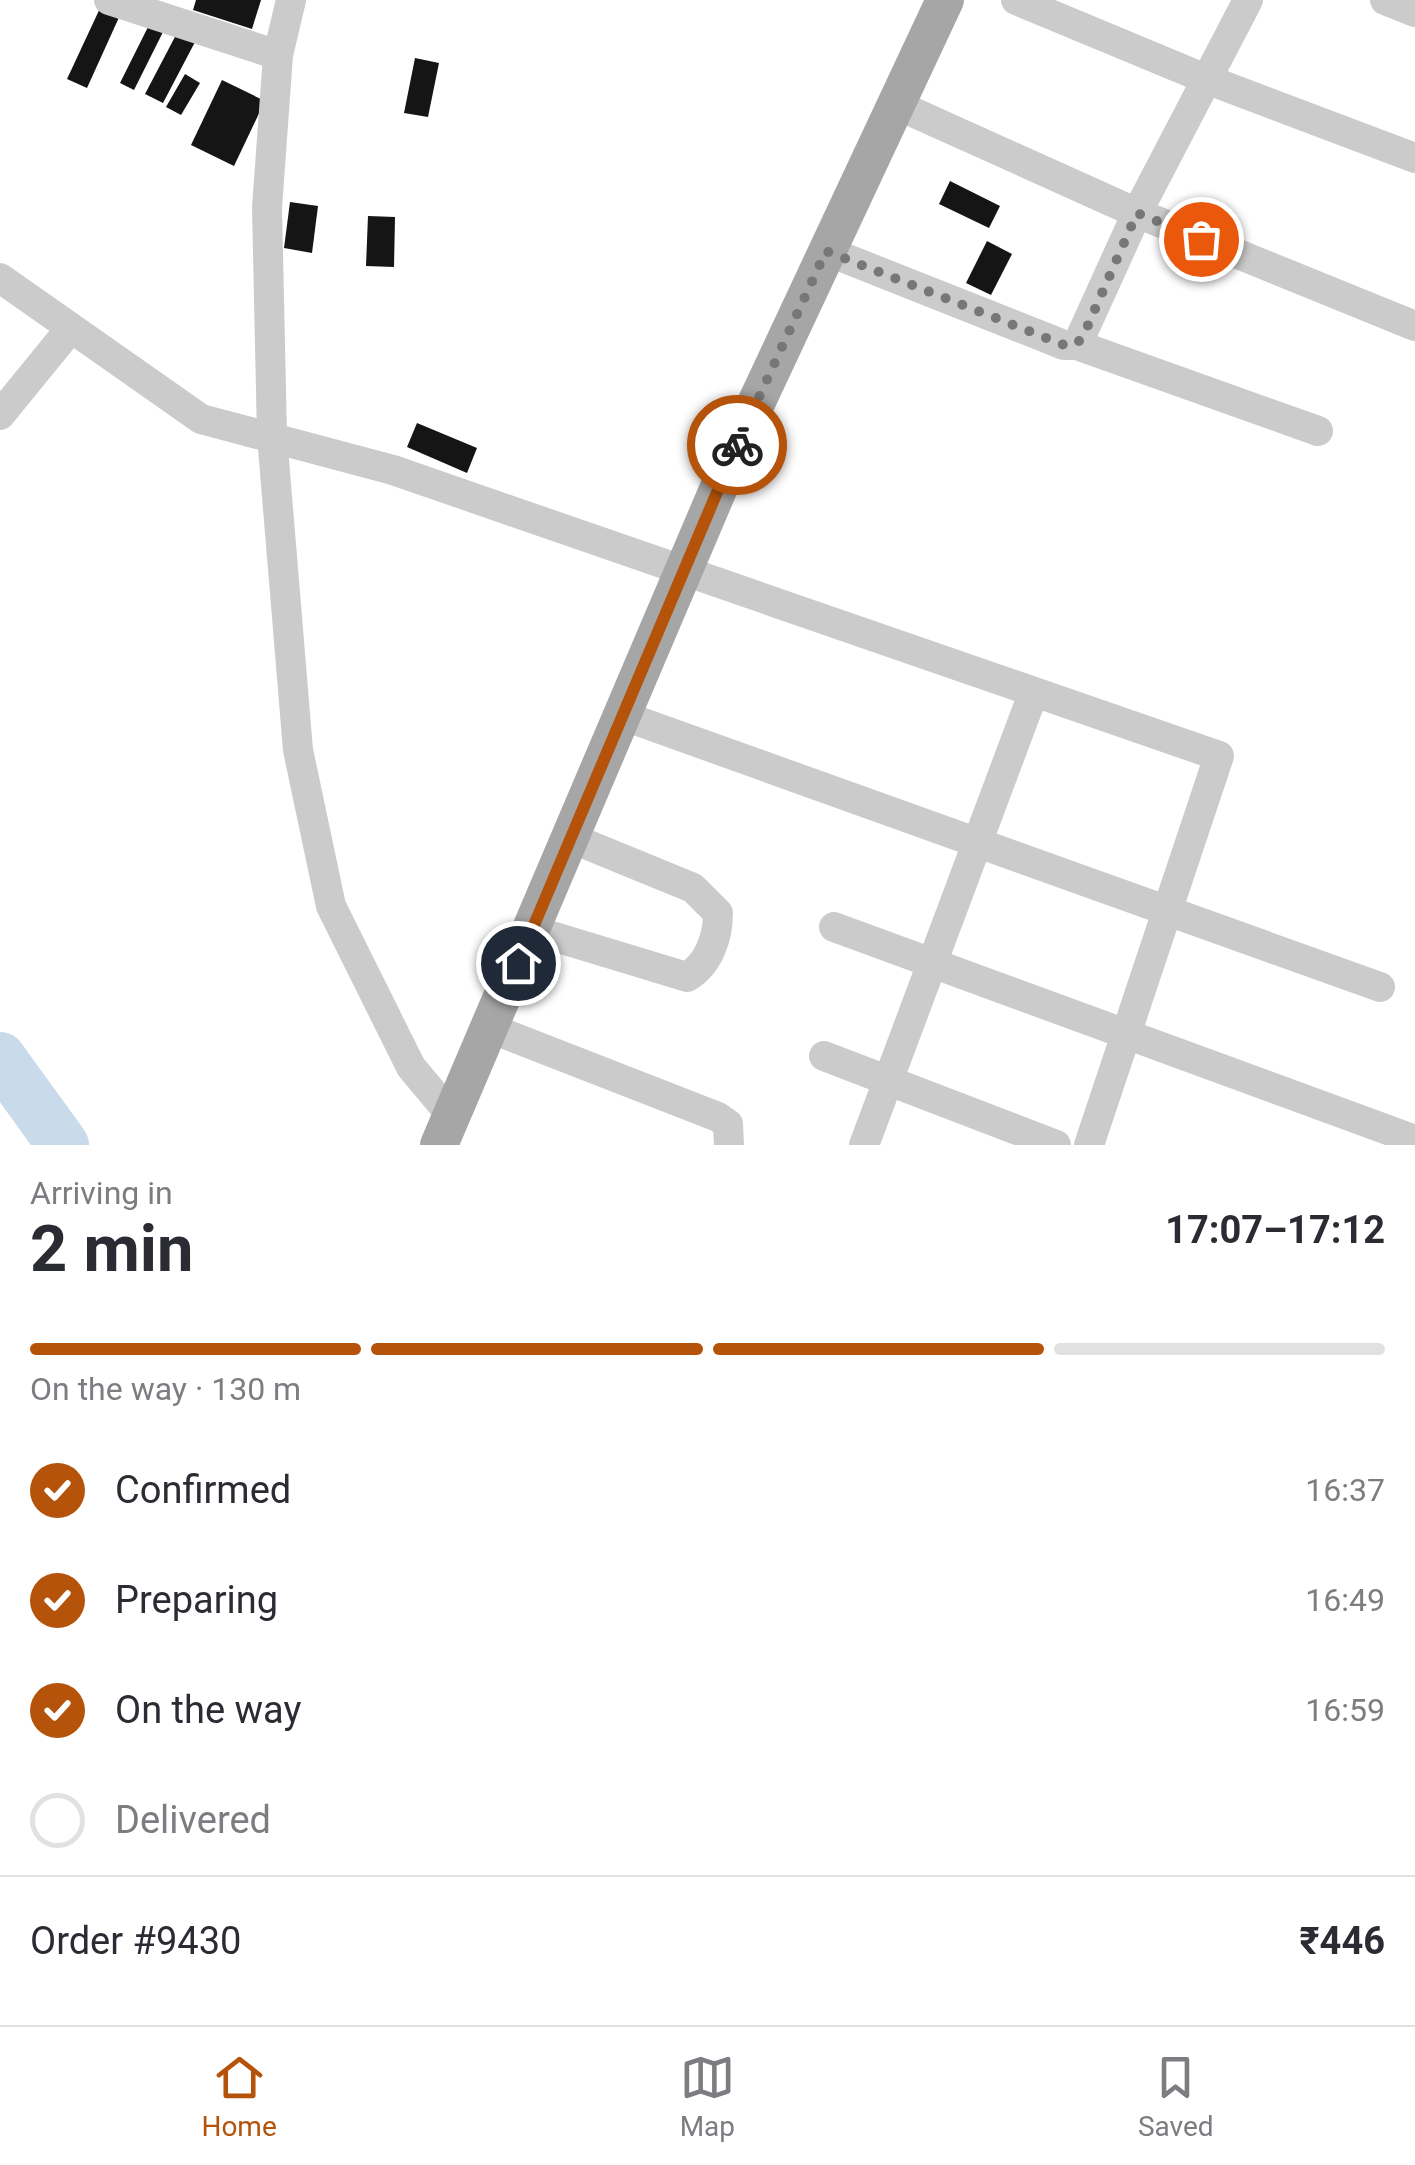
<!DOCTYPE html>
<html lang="en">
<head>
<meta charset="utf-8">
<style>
	body { margin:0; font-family:Roboto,sans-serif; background:#f7f7f7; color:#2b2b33; height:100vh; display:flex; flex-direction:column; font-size:38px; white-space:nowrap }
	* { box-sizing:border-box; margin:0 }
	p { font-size:32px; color:#7c7c81 }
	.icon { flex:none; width:55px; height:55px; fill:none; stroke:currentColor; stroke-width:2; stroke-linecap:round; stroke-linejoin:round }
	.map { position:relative; height:1145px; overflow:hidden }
	.details { display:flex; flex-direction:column; background:#fff; flex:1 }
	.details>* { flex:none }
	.pin { position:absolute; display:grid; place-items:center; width:85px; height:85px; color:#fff; margin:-42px; border:5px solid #fff; border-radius:50%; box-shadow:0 2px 10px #0007 }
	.courier { position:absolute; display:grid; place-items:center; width:100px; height:100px; margin:-50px; border:8px solid #b45309; border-radius:50%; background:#fff; color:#222; box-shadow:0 2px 12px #0007 }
	.head em { font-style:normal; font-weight:700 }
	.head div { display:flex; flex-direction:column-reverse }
	.head { display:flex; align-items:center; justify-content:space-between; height:170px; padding:0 30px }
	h1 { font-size:65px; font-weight:700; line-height:75px }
	.bar { display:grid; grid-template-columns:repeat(4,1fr); gap:15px 10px; align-content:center; height:120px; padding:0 30px }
	.bar i { height:12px; border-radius:8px; background:#e1e1e2 }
	.bar .current { background:#b45309 }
	.bar p { grid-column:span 4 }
	.line { display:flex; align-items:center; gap:25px; padding:0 30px; border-top:2px solid #e1e1e2 }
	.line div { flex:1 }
	ol { padding:0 30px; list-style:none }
	li { display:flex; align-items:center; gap:30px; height:110px }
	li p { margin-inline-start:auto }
	li .icon { padding:10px; border-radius:50%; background:#b45309; color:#fff; stroke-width:4 }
	li:last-child { color:#7c7c81 }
	li i { width:55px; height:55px; border:5px solid #e1e1e2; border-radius:50% }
	.menu { display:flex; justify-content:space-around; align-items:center; height:140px; border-top:2px solid #e1e1e2; background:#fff; font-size:28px; color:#7c7c81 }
	.menu a { display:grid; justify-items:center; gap:5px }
	.menu .current { color:#b45309 }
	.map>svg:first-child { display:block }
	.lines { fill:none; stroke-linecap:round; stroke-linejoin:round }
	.river { stroke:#c9dbea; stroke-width:52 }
	.building { fill:#151515 }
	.minor { stroke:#cbcbcb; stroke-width:30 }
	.major { stroke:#a6a6a6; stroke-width:38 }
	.done { stroke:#777; stroke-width:10; stroke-dasharray:0 18 }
	.route { stroke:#b45309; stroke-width:12 }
</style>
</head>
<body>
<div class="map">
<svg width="1415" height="1145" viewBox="0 0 1415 1145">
	<rect width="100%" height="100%" fill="#fff"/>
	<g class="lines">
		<!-- river -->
		<path class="river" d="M0,1058L63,1145"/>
	</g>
	<!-- building -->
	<g class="building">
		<path d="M196,0H261L252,29L193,10Z"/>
		<path d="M102,4L121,13L87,88L67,79Z"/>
		<path d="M151,21L165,28L134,90L120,83Z"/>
		<path d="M177,33L195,42L163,103L145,94Z"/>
		<path d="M415,58L439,63L428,117L404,113Z"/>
		<path d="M185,74L200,83L181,115L166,107Z"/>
		<path d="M222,80L265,101L234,166L191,145Z"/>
		<path d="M950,181L1000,206L989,228L939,204Z"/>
		<path d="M290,202L318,206L312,253L284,248Z"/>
		<path d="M368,216L395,217L394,267L366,266Z"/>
		<path d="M987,241L1012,254L991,295L966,283Z"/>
		<path d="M417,423L477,448L467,473L407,447Z"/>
	</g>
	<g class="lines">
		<!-- minor -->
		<g class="minor">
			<path d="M109,0L278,55"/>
			<path d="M291,0L278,55L267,208L272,436L298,750L331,906L411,1067L452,1116"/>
			<path d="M1016,0L1206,79L1415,158"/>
			<path d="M1385,0L1415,12"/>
			<path d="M895,104L1137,213L1415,326"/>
			<path d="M827,251L1064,345H1077L1137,213L1248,0"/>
			<path d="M0,278L201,419L393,470L1219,756L1089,1145"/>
			<path d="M1077,345L1318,431"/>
			<path d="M0,415L71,328"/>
			<path d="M624,716L1380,987"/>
			<path d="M834,927L1415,1140"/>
			<path d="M532,930L687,977C709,964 718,937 718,913L693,888L571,838"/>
			<path d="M490,1028L718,1117L728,1124L729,1145"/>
			<path d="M824,1056L1056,1145"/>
			<path d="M864,1145L1033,694"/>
		</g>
		<!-- major -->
		<path class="major" d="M439,1145L743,431L945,0"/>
	</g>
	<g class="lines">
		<!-- done -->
		<path class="done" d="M737,445L826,251L1064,345L1077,344L1085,332L1137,213L1201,239"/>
		<!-- route -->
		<path class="route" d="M518,963L737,445"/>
	</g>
</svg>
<div class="pin" style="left:1201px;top:239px;background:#ea580c"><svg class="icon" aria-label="bag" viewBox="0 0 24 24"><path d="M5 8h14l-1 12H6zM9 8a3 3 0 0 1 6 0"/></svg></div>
<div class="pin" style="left:518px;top:963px;background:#1f2937"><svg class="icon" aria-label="home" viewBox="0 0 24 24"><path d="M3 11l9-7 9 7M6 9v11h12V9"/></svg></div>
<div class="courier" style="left:737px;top:445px"><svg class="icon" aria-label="bike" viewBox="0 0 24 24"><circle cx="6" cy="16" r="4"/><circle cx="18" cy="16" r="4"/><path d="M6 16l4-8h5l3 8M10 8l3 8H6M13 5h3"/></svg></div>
</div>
<section class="details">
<div class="head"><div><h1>2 min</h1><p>Arriving in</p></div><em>17:07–17:12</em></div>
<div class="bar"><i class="current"></i><i class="current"></i><i class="current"></i><i></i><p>On the way · 130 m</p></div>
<ol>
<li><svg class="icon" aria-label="check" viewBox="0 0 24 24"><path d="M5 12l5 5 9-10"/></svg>Confirmed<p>16:37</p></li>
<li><svg class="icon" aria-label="check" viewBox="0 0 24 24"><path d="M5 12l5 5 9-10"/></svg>Preparing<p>16:49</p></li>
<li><svg class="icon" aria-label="check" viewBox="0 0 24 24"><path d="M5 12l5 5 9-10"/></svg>On the way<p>16:59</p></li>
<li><i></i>Delivered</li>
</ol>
<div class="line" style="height:130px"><div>Order #9430</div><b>₹446</b></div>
</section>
<nav class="menu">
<a class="current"><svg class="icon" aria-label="home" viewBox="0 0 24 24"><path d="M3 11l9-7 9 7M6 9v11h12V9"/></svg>Home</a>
<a><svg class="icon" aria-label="map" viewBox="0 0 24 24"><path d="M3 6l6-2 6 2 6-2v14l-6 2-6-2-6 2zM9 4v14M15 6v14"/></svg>Map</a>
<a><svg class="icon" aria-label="saved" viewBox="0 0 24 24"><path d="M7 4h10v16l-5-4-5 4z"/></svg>Saved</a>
</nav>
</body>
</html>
